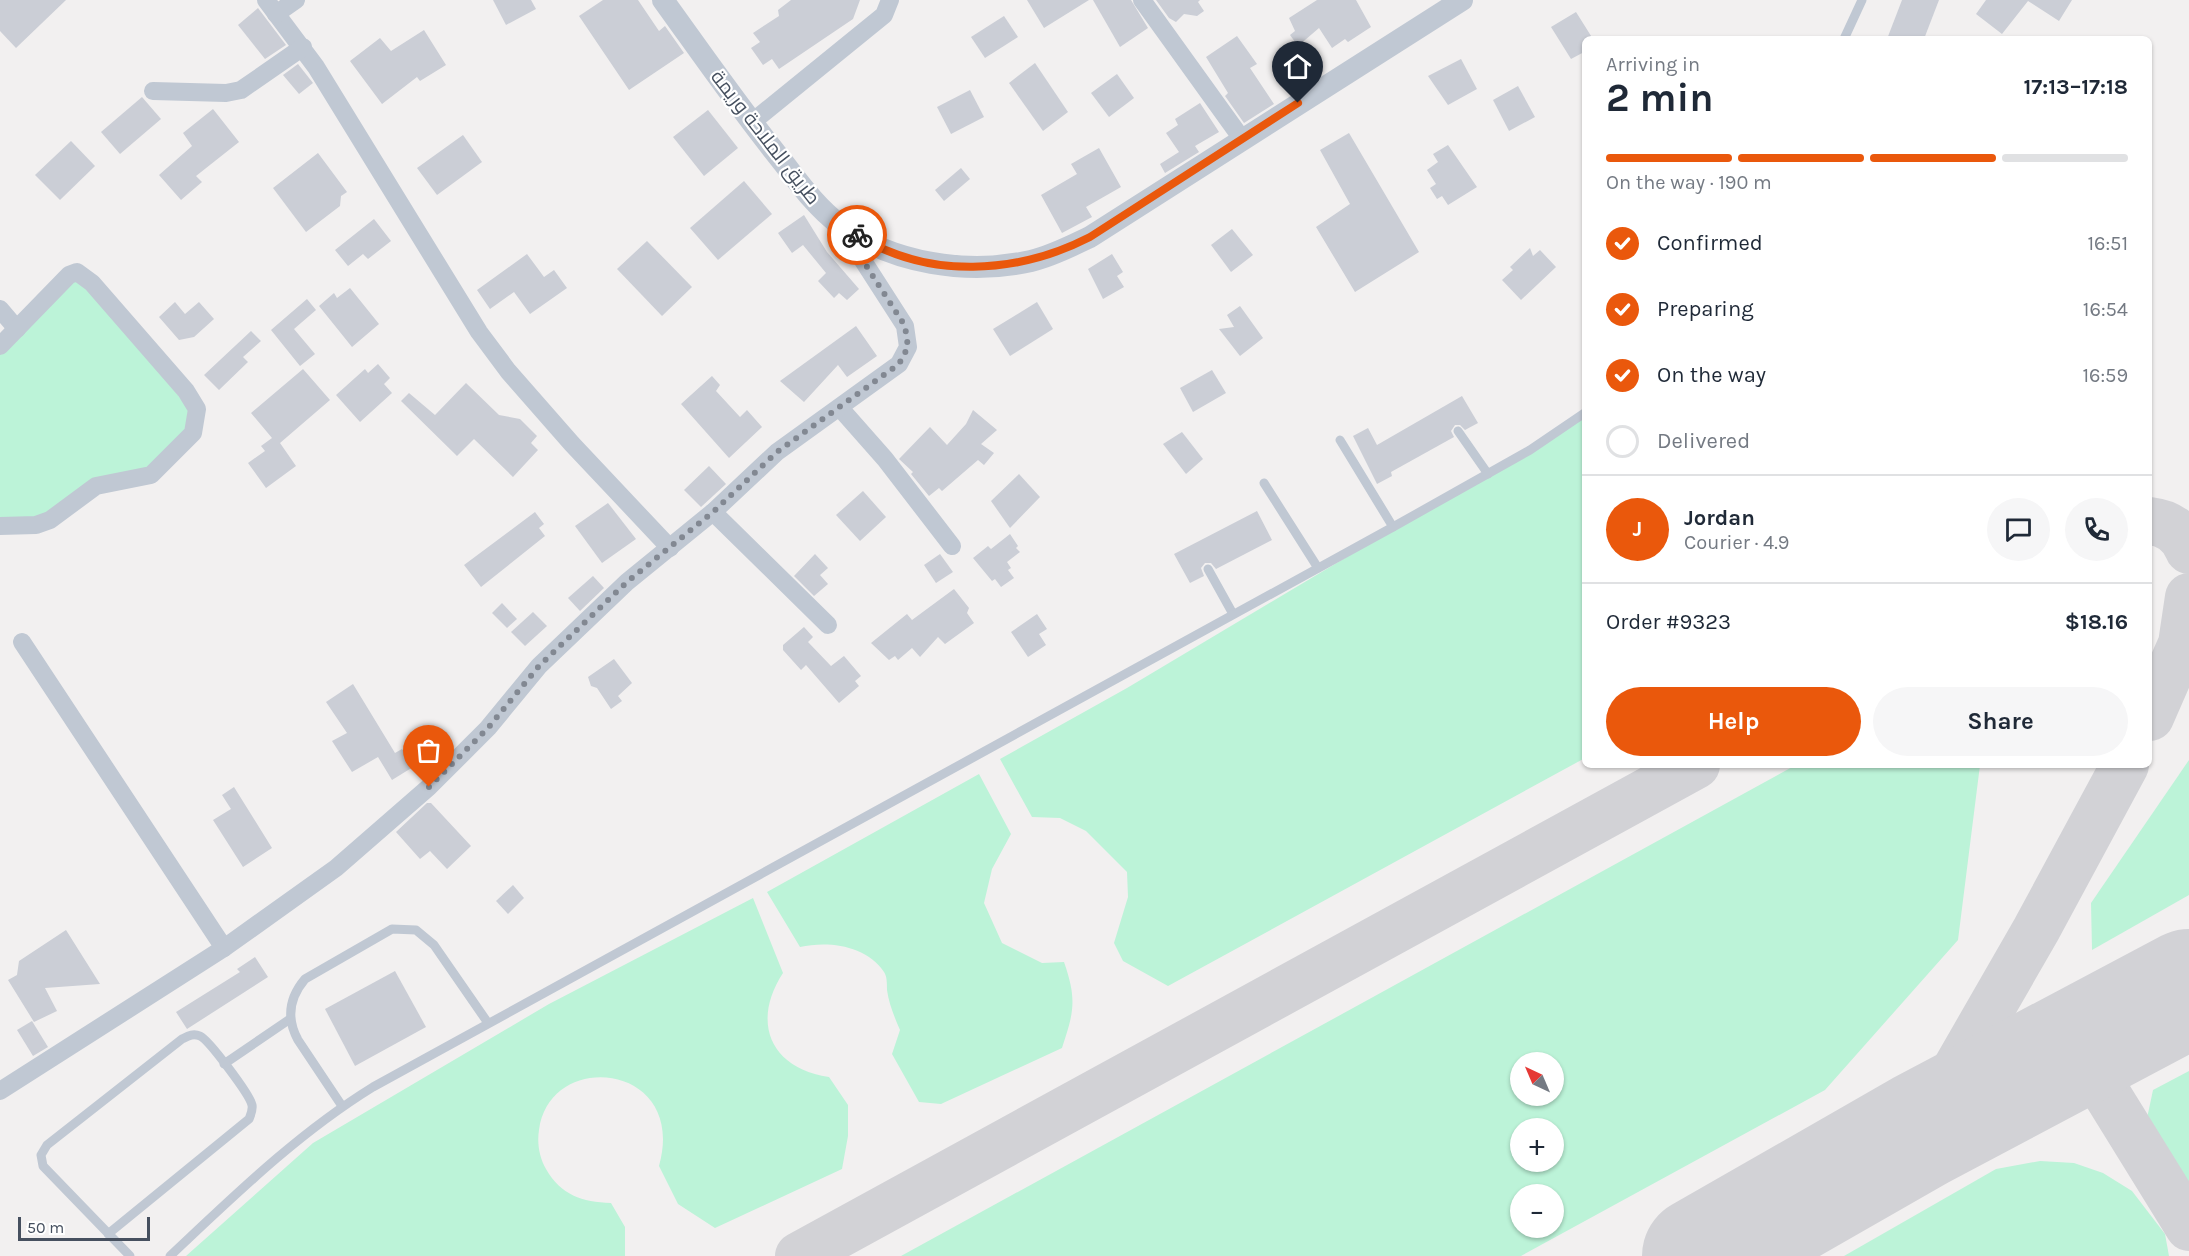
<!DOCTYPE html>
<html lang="en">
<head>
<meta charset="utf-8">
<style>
	body { margin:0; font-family:Karla,Cairo,sans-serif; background:#f6f6f7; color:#1f2937; height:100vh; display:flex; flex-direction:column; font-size:22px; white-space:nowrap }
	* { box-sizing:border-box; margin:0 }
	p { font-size:20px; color:#747a83 }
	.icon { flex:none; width:33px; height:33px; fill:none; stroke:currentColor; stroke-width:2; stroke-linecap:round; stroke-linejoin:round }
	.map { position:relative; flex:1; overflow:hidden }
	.sheet { position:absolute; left:1582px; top:36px; width:570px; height:732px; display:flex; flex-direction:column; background:#fff; border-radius:9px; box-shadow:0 2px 4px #0004 }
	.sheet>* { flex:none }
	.needle { width:39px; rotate:316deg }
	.controls { position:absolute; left:1510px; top:1052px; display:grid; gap:12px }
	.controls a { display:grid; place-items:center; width:54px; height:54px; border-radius:50%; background:#fff; box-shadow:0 2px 4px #0004; font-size:30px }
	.scale { position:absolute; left:18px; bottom:15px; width:132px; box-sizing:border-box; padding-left:6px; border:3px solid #46505f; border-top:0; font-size:16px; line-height:21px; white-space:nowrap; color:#46505f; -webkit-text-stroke:4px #fff; paint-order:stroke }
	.pin { position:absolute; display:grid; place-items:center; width:51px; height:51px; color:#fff; margin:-62px -26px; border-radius:50% 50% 50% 0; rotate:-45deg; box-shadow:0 0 6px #0007 }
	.pin .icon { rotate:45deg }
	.courier { position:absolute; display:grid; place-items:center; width:60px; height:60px; margin:-30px; border:4px solid #ea580c; border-radius:50%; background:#fff; color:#222; box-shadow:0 2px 8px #0007 }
	.head em { font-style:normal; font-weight:700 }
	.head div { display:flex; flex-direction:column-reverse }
	.head { display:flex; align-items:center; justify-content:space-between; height:102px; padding:0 24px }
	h1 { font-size:39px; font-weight:700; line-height:45px }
	.bar { display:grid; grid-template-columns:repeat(4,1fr); gap:9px 6px; align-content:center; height:72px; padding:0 24px }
	.bar i { height:8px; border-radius:4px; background:#e0e1e3 }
	.bar .active { background:#ea580c }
	.bar p { grid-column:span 4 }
	.line { display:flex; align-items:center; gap:15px; padding:0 24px; border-top:2px solid #e0e1e3 }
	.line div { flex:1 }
	.round { display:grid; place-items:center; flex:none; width:63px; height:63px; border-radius:32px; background:#f6f6f7 }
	ol { padding:0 24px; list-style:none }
	li { display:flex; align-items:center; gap:18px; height:66px }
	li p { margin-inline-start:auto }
	li .icon { padding:6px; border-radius:50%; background:#ea580c; color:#fff; stroke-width:4 }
	li:last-child { color:#747a83 }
	li i { width:33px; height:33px; border:3px solid #e0e1e3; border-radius:50% }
	.primary-button { display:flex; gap:12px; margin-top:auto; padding:12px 24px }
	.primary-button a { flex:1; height:69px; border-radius:36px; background:#ea580c; color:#fff; font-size:24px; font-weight:700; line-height:69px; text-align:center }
	.primary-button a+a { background:#f6f6f7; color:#1f2937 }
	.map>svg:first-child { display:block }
	.green { fill:#bcf3d8; fill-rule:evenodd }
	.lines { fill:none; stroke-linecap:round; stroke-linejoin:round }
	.taxiway { stroke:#d2d2d6; stroke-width:48 }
	.runway { stroke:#d2d2d6; stroke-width:118 }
	.building { fill:#cbced6 }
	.service { stroke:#c0c8d3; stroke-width:9 }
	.minor { stroke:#c0c8d3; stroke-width:18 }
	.tertiary { stroke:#c0c8d3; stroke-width:22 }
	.done { stroke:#828892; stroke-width:6; stroke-dasharray:0 10.8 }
	.route { stroke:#ea580c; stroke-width:8 }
	.labels { text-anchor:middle; stroke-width:4.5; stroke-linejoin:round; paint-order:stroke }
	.street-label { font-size:20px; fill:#46505f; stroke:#fff }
</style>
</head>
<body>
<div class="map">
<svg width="2189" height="1256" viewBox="0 0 2189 1256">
	<rect width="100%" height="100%" fill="#f2f0f0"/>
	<!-- green -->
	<g class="green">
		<path d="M69,275L92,283L197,420L158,469L122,481L67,508L0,526V346Z"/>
		<path d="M1585,415V758L1168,986L1123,961L1114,943L1128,897L1127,872L1086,831L1060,818L1032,817L1000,759L1127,688Z"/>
		<path d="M2189,760V895L2092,950L2091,903Z"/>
		<path d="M1796,765H1980L1958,940L1825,1090L1521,1256H901ZM1521,1062H1554V1095H1521ZM1521,1128H1554V1161H1521ZM1521,1194H1554V1227H1521Z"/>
		<path d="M979,774L1011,834L992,869L984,903L1002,943L1042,963L1064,962C1077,999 1074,1012 1062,1048L941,1104L919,1102L892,1054L900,1030C894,1016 889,1004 887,990C887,984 887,976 884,972C866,945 828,941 800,947L767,892Z"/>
		<path d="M753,898L783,973C751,1022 770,1068 829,1077L848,1105V1136L842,1169L715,1228L678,1204L659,1166C688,1063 550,1048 539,1130C537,1143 539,1157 546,1169C561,1195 582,1202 611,1203L625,1227V1256H186L313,1143L549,1004Z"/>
		<path d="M2189,1071V1187L2146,1123L2153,1090Z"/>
		<path d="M2040,1161L2074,1163L2103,1173L2132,1191L2165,1234L2169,1256H1844L1996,1169Z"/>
	</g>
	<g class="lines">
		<!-- taxiway -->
		<g class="taxiway">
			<path d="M2150,521C2168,523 2182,532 2189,550"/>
			<path d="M2150,717L2182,644L2189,597"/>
			<path d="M2079,1049L2189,1227"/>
			<path d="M1921,1130L2036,930L2125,765"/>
			<path d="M799,1256L1696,765"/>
		</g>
		<!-- runway -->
		<path class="runway" d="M1701,1256L1921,1130L2189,988"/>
	</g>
	<!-- building -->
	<g class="building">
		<path d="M0,0H66L16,48L0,31Z"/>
		<path d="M493,0H531L536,9L506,25Z"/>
		<path d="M603,0H638L659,31L665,26L684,53L629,90L579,16Z"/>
		<path d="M791,0H860L853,19L779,69L772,59L763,65L751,48L760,42L753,33L779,16L778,10Z"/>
		<path d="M1027,0H1089L1044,28Z"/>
		<path d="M1093,0H1131L1148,28L1120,47Z"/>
		<path d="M1156,0H1200L1198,2L1204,11L1197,16L1184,14L1176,22L1169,18Z"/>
		<path d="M1317,0H1356L1371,27L1348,42L1345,39L1332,48L1319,28L1298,46L1290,35L1295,31L1289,18Z"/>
		<path d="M1902,0H1939L1924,39H1887Z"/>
		<path d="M1986,0H2072L2059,21L2028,1L2002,34L1976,14Z"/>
		<path d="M258,8L286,45L265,59L238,25Z"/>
		<path d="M1576,12L1593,39H1586V51L1571,59L1551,27Z"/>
		<path d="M1004,16L1018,37L985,58L971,37Z"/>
		<path d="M424,30L446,65L420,81L417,77L382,104L350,61L380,38L391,51Z"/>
		<path d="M1237,36L1257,64L1250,68L1274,104L1244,123L1225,96L1228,93L1206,57Z"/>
		<path d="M1461,59L1477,89L1448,105L1428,76Z"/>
		<path d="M1035,63L1068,112L1043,131L1009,83Z"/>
		<path d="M298,64L313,83L299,94L283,75Z"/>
		<path d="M1117,74L1134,98L1109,117L1091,93Z"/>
		<path d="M1518,86L1535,117L1509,131L1493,100Z"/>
		<path d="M970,90L984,117L951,134L937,107Z"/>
		<path d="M142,97L161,119L120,154L101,132Z"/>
		<path d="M1200,103L1219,132L1195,146L1199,152L1165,173L1160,164L1179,152L1166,133L1178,125L1175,119Z"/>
		<path d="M213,109L239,142L196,176L202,182L181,200L159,175L192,146L183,133Z"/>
		<path d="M708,110L738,148L704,176L673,137Z"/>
		<path d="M1349,133L1419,252L1355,292L1316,227L1350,204L1320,150Z"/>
		<path d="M463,135L482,162L437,195L417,168Z"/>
		<path d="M71,141L95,166L60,200L35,175Z"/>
		<path d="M1448,145L1477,187L1448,205L1442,196L1437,199L1430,188L1436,184L1427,170L1438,162L1433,154Z"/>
		<path d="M1099,148L1121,187L1086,207L1092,217L1062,233L1041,195L1077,174L1071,164Z"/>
		<path d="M318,153L347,192L341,196L340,206L306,232L273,188Z"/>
		<path d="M961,168L970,179L944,201L935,190Z"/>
		<path d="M744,181L772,214L718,260L690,228Z"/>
		<path d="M804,215L827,252L859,289L847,300L839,293L834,298L818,281L826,273L803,245L792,253L778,233Z"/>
		<path d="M374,219L391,241L368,259L363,254L348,266L335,250Z"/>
		<path d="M1232,229L1253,255L1231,272L1211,245Z"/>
		<path d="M647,241L692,287L662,316L617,269Z"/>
		<path d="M1530,248L1533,256L1540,250L1556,267L1521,300L1502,280L1513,270L1510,267Z"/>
		<path d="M527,254L544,277L554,270L567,288L530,314L514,292L490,309L477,290Z"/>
		<path d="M1112,254L1123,272L1117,276L1124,287L1103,299L1088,269Z"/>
		<path d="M350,288L379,324L352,347L319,306L334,293L337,298Z"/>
		<path d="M307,299L316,310L294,329L315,354L300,366L271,330Z"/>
		<path d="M175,302L185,314L199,302L214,319L194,337L179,340L159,317Z"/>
		<path d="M1037,302L1053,329L1010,356L993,329Z"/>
		<path d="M1240,306L1263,338L1240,356L1219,329L1234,327L1227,315Z"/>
		<path d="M856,326L877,356L847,377L838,365L804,402L780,381Z"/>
		<path d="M251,331L261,341L243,357L248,362L219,390L204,375Z"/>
		<path d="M378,364L390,378L384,384L392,393L360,422L336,395L365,369L368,373Z"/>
		<path d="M303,369L330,400L280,443L296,466L266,488L248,463L265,451L261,446L272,438L251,413Z"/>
		<path d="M1212,370L1226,393L1193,412L1180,388Z"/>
		<path d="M712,376L720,385L716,391L740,417L747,410L762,427L729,458L681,404Z"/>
		<path d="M466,383L499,415L520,419L537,436L531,443L538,450L513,477L474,439L457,456L401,401L409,393L435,415Z"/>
		<path d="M1462,396L1478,423L1465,430L1460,425H1455L1451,431L1454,437L1391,472L1392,476L1377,484L1353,436L1368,428L1377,445Z"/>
		<path d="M973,410L997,430L981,444L994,453L984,465L978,460L942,491L939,488L929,496L911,474L913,472L899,459L930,427L947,445L966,424Z"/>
		<path d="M1182,432L1203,459L1186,474L1163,444Z"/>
		<path d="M709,466L726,484L701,507L684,490Z"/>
		<path d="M1019,474L1040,497L1010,528L991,501Z"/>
		<path d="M863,491L886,517L860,541L836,515Z"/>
		<path d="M608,503L636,539L602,563L575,526Z"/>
		<path d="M1257,511L1272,540L1216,569L1211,563H1205L1201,568L1204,576L1190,583L1174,554Z"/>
		<path d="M535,512L544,524L539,528L545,536L481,587L464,565Z"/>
		<path d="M1010,534L1018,546L1016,548L1020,552L1007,562L1011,568L1008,570L1014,578L1001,587L995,579L992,581L973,558L988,546L991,549Z"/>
		<path d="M815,554L828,568L820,575L828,584L814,596L794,576Z"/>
		<path d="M940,554L953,572L936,583L924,565Z"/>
		<path d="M593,576L604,588L580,611L568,598Z"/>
		<path d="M954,589L969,608L967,613L974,623L945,644L938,637L920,657L912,648L898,660L895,656L889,660L871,643L907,614L912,620Z"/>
		<path d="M502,603L517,619L507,628L492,613Z"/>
		<path d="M533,612L547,626L525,646L511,632Z"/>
		<path d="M1037,614L1047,629L1039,634L1046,645L1028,657L1011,632Z"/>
		<path d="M804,627L813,637L808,642L831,666L844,656L861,676L855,681L859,686L839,703L806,665L801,670L783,650V645Z"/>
		<path d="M614,659L632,683L618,696L622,701L611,709L597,688L591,686L588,677Z"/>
		<path d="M353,684L395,753L402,749L413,767L392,780L378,757L352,772L332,741L347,733L326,702Z"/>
		<path d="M234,787L272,848L243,867L213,820L231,809L222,795Z"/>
		<path d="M427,803H431L471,846L447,869L430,851L420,859L396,832Z"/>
		<path d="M513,885L524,898L508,914L496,901Z"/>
		<path d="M66,930L100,984L45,988L57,1011L34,1022L8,980L17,975L19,961Z"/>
		<path d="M255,957L268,977L187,1029L176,1012L240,972L237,969Z"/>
		<path d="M395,971L426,1027L355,1066L325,1009Z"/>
		<path d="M32,1021L48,1047L33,1056L17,1030Z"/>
	</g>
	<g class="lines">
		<!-- service -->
		<g class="service">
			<path d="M1844,39L1862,0"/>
			<path d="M1458,431L1488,474"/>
			<path d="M1340,440L1393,527"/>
			<path d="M1264,483L1318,568"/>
			<path d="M1208,569L1233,614"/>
			<path d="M224,1064L290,1019"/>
			<path d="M342,1106L298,1040C286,1018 289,998 305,979L392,929L416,930L434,945L488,1023"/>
			<path d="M108,1234L249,1119C251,1114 253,1110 252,1105C250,1095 209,1040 200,1036C193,1033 188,1036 182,1039L47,1145L41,1155L43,1166L130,1256"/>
			<path d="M170,1256C235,1195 297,1134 373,1087L1393,527L1530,450L1586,412"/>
		</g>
		<!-- minor -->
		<g class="minor">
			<path d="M266,0L316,67L479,332L508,371L572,444L670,548"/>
			<path d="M1142,0L1242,139"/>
			<path d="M276,14L296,0"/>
			<path d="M153,91L226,93L241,90L303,47"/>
			<path d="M751,123L884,15L890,0"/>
			<path d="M0,309L17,329"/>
			<path d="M0,346L69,275L77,272L92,283L186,391L197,409L193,433L151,475L96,486L50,520L36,525L0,526"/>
			<path d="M840,408L885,459L952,546"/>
			<path d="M713,512L828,625"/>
			<path d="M22,642L224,948"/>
			<path d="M0,1091L224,948L336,868L429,787L488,728L539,666L627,582L713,512L777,452L899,364L908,347L905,326L842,228"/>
		</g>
		<!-- tertiary -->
		<path class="tertiary" d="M663,0C702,54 740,109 782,161C800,184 816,207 840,225C892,264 968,275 1031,261C1052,256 1071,246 1090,237L1462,0"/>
	</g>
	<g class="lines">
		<!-- done -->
		<path class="done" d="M429,787L488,728L539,666L627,582L713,512L777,452L899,364L908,347L905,326L840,225L857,235"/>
		<!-- route -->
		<path class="route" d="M857,235C928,280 1018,274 1090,237L1298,103"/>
	</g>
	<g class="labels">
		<!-- street labels -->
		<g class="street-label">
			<text transform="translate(766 137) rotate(52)" y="7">طريق الملاحة وريمة</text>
		</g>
	</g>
</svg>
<div class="controls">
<a><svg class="needle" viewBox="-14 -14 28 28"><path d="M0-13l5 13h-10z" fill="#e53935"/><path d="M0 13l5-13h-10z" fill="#747a83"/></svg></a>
<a>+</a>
<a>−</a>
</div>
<div class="scale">50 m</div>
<div class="pin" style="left:429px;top:787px;background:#ea580c"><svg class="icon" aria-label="bag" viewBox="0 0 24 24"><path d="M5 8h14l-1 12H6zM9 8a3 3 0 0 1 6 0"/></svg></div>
<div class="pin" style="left:1298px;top:103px;background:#1f2937"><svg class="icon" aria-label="home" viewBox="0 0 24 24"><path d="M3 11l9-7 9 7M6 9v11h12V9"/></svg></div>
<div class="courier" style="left:857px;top:235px"><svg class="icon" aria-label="bike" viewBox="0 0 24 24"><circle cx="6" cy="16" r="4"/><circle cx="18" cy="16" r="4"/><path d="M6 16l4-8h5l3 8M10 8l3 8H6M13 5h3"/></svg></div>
<section class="sheet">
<div class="head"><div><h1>2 min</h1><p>Arriving in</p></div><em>17:13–17:18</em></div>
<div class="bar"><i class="active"></i><i class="active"></i><i class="active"></i><i></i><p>On the way · 190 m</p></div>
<ol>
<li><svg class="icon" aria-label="check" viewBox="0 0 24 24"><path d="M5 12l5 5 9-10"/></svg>Confirmed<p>16:51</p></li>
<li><svg class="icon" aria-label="check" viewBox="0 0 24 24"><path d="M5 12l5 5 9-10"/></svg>Preparing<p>16:54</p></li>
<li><svg class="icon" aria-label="check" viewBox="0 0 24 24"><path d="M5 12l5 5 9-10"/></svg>On the way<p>16:59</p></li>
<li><i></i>Delivered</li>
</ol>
<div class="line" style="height:108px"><b class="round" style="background:#ea580c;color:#fff">J</b><div><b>Jordan</b><p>Courier · 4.9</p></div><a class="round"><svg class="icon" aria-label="chat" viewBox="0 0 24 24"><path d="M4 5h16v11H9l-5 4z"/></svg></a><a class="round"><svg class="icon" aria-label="phone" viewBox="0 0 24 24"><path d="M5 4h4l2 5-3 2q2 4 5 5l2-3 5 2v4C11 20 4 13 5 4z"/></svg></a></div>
<div class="line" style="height:78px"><div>Order #9323</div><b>$18.16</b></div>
<div class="primary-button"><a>Help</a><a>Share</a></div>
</section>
</div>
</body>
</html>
